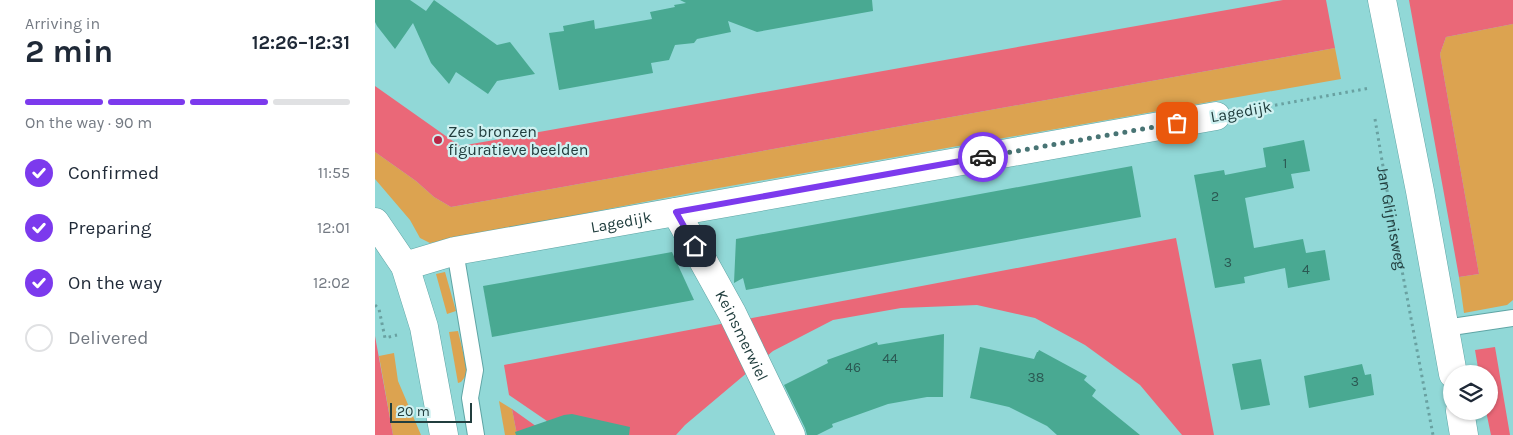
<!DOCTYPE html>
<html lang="en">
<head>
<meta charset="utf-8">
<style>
	body { margin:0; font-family:Karla,sans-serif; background:#f6f6f7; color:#1f2937; height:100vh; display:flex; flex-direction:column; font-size:19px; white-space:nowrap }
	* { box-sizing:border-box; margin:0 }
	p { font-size:16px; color:#747a83 }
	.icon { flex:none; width:28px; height:28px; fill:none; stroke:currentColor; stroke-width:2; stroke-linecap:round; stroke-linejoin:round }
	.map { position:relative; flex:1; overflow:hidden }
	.details { display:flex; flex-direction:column; background:#fff; width:375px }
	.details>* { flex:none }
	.fabs { position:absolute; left:1068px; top:365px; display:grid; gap:10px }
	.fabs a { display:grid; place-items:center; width:55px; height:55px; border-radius:50%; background:#fff; box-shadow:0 1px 4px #0004; font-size:25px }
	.scale { position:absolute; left:15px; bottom:12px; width:82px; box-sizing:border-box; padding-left:5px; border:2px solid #213e3e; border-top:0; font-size:14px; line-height:18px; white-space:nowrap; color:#213e3e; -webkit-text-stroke:4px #cff1f1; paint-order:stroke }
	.pin { position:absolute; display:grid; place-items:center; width:42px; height:42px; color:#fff; margin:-21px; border-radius:10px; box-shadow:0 2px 8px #0006 }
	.courier { position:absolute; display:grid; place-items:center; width:50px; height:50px; margin:-25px; border:4px solid #7c3aed; border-radius:50%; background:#fff; color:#222; box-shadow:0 1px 6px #0007 }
	.overview em { font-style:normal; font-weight:700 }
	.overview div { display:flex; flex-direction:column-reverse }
	.overview { display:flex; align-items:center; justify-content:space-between; height:85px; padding:0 25px }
	h1 { font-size:32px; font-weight:700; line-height:38px }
	.bar { display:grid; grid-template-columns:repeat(4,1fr); gap:8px 5px; align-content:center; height:60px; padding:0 25px }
	.bar i { height:6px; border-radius:4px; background:#e0e1e3 }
	.bar .current { background:#7c3aed }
	.bar p { grid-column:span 4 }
	ol { padding:0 25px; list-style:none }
	li { display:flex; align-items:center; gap:15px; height:55px }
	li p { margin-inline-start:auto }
	li .icon { padding:5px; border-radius:50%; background:#7c3aed; color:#fff; stroke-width:4 }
	li:last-child { color:#747a83 }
	li i { width:28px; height:28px; border:2px solid #e0e1e3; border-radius:50% }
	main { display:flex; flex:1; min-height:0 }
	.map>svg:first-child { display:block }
	.green { fill:#dca350 }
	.water { fill:#ea6878 }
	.building { fill:#49a992 }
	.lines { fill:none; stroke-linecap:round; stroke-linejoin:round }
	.lane-casing { stroke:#5fa5a5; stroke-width:18 }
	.street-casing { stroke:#5fa5a5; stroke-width:29 }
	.secondary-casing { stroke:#5fa5a5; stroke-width:29 }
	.path { stroke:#69a1a1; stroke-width:3; stroke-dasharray:2.5 4; stroke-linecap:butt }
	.lane { stroke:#fff; stroke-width:16 }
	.street { stroke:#fff; stroke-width:28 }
	.secondary { stroke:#fff; stroke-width:28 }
	.done { stroke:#487474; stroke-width:5; stroke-dasharray:0 9 }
	.route { stroke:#7c3aed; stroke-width:6 }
	.poi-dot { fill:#b82646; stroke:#cff1f1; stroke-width:2 }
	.labels { text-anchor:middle; stroke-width:4.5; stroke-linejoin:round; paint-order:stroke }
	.number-label { font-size:14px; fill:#2b5953 }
	.street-label { font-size:16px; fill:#213e3e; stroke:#cff1f1 }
	.poi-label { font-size:16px; fill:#213e3e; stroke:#cff1f1; text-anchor:start }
</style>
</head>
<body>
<main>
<section class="details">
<div class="overview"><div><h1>2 min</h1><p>Arriving in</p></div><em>12:26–12:31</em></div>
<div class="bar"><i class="current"></i><i class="current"></i><i class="current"></i><i></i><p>On the way · 90 m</p></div>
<ol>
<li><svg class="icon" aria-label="check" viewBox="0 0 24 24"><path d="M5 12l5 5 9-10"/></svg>Confirmed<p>11:55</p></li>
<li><svg class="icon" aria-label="check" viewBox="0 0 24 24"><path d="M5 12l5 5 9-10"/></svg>Preparing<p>12:01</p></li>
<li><svg class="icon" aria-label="check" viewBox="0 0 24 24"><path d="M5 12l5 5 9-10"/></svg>On the way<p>12:02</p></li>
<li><i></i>Delivered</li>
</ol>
</section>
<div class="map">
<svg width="1138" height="435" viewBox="0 0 1138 435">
	<rect width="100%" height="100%" fill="#91d8d7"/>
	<!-- green -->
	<g class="green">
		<path d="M1138,24V300L1132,305L1089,313L1084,277L1104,274L1065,54L1071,37Z"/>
		<path d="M960,48L966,79L321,192L61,242L55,243L45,238L35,220L0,179V152L41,181L59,197L76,207Z"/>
		<path d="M70,272L81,311L72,314L61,274Z"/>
		<path d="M83,331L93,373L86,382L83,383L74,332Z"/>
		<path d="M19,353L23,381L46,435H18L4,356Z"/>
		<path d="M124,401L137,409L142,435H130Z"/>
	</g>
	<!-- water -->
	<g class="water">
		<path d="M908,0H951L960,48L76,207L59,197L41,181L0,152V86L85,146Z"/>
		<path d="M1034,0H1138V24L1071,37L1065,54L1104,274L1084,277Z"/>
		<path d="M801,238L839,435H807L765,385L710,345L660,318L602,305L526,308L458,320L398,351L310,425L301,435H142L137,409L165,429L172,421L134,395L129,365Z"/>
		<path d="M0,336L18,435H0Z"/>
		<path d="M1120,347L1135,435H1116L1111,411H1114V374H1104L1100,350Z"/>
	</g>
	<!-- building -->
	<g class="building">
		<path d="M0,0H35L51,11L59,0L122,45L135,42L160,74L122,81L113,94L81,72L74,84L56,63L38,23L20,49L2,26L0,22Z"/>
		<path d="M305,0H497L498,11L382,32L353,21L356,32L322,39L319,43L300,45L294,60L276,63L278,73L184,90L174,33L189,31L188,26L219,20L220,29L277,19L275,12L300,7L299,5L311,3Z"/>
		<path d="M929,140L935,171L916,174L919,188L870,198L879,248L928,239L931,253L950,250L955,280L913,288L910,268L869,277L870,283L840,288L819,175L849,170L850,175L891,167L888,148Z"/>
		<path d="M757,166L766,217L371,290L368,278L359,283L361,239Z"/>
		<path d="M297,252L319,300L117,337L108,286Z"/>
		<path d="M569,334L568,397H552L513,404L457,424L458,427L442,435H432L430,428L409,385L453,363L452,360L502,342L503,345Z"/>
		<path d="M605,347L659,359L662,352H663L664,350L712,376L709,380L721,390L717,396L765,435H682L672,426L634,407L595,398Z"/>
		<path d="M886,359L895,405L866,410L857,364Z"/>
		<path d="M987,364L990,375L996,374L999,395L934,408L929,376Z"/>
		<path d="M197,414L255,427L254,435H141L140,432L189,415Z"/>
	</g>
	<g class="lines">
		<!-- lane casing -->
		<g class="lane-casing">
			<g id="lane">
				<path d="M80,251L100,370L95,398L101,435"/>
				<path d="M1070,328L1138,318"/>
			</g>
		</g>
		<!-- street casing -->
		<g class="street-casing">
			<g id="street">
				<path id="s2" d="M301,212L357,313L416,435"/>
				<path d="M0,222L30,266L49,327L69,435"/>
				<path id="s3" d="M30,266L80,251L841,116"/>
			</g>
		</g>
		<!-- secondary casing -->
		<g class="secondary-casing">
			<g id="secondary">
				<path d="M1007,0L1045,191L1078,374"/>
				<path d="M1085,411L1089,435"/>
			</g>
		</g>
		<!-- path -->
		<g class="path">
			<path d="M868,111L995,88"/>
			<path id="s1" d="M1000,119L1013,196L1058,435"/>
			<path d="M0,305L4,309L10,338L22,335"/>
		</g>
		<!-- lane -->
		<use href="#lane" class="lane"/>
		<!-- street -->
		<use href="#street" class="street"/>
		<!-- secondary -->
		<use href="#secondary" class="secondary"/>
	</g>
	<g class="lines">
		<!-- done -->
		<path class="done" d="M608,157L802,123"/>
		<!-- route -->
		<path class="route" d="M320,246L301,212L608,157"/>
	</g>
	<!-- markers -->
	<circle class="poi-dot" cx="63" cy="140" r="5"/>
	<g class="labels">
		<!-- number labels -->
		<g class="number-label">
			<text x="910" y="168">1</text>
			<text x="840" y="201">2</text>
			<text x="853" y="267">3</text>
			<text x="931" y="274">4</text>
			<text x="515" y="363">44</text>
			<text x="478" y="372">46</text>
			<text x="661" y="382">38</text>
			<text x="980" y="386">3</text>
		</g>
		<!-- street labels -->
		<g class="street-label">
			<text transform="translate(866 111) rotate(-10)" y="6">Lagedijk</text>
			<text dy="6" stroke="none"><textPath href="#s1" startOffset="100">Jan Glijnisweg</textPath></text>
			<text dy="6" stroke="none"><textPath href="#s3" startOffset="221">Lagedijk</textPath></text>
			<text dy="6" stroke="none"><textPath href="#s2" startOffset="140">Keinsmerwiel</textPath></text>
		</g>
		<!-- poi labels -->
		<g class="poi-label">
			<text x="73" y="137">Zes bronzen<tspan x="73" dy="18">figuratieve beelden</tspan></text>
		</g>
	</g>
</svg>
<div class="fabs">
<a><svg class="icon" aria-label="layers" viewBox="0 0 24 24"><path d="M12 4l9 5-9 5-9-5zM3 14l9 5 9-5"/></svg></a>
</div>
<div class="scale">20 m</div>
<div class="pin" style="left:802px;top:123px;background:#ea580c"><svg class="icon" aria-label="bag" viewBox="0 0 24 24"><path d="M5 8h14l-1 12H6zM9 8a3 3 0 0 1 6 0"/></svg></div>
<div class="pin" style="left:320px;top:246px;background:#1f2937"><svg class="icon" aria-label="home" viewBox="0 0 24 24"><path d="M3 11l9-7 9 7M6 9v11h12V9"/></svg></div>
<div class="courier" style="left:608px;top:157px"><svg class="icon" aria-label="car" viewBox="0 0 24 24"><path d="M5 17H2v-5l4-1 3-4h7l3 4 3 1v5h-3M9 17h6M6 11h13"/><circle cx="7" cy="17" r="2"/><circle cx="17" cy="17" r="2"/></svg></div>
</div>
</main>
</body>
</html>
